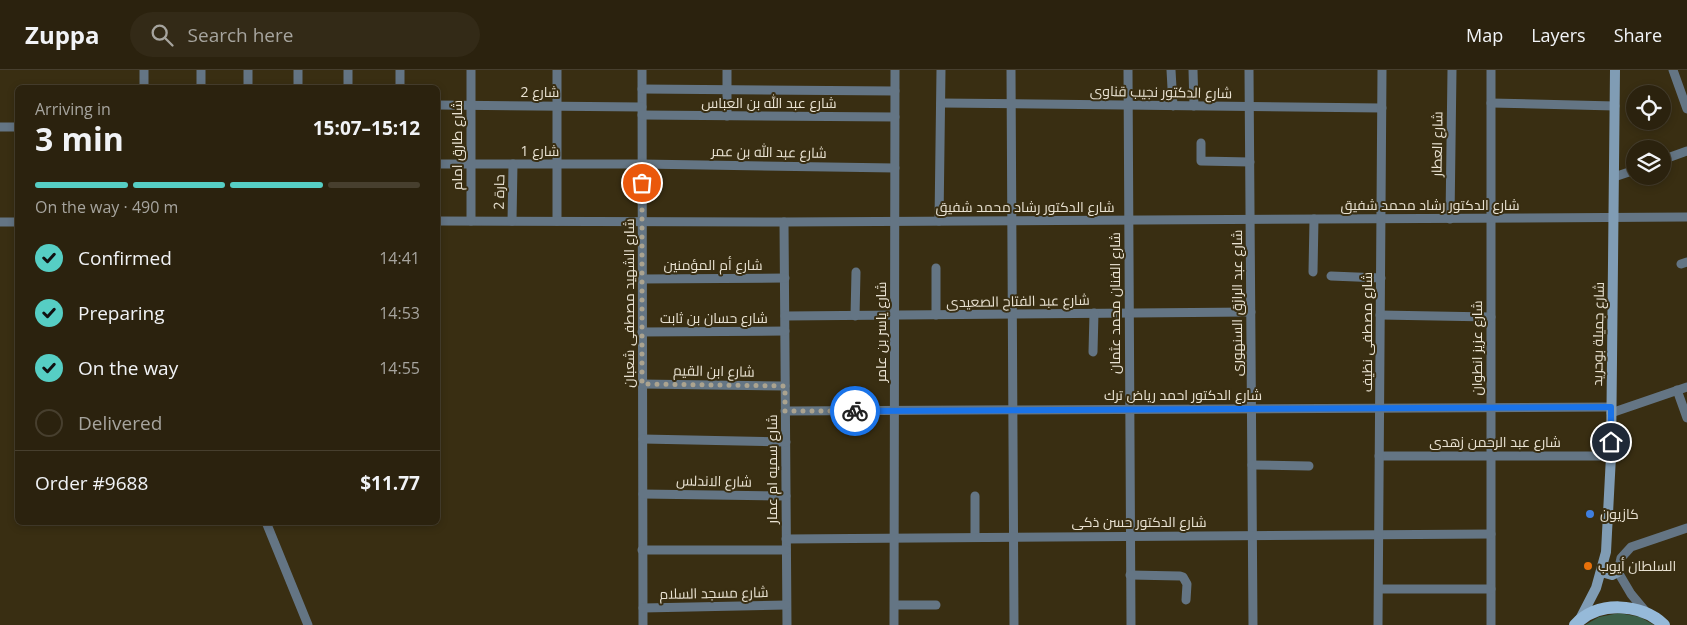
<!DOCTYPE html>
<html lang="en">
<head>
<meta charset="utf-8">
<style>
	body { margin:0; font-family:"Open Sans",Cairo,sans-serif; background:#332a17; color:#f1f3f6; height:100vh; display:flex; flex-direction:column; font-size:19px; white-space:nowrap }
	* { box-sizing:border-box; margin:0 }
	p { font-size:16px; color:#a6a49e }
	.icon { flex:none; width:28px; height:28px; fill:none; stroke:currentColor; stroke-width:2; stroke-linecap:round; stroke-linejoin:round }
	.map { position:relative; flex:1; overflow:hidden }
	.panel { position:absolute; left:15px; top:15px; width:425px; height:440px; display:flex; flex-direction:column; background:#2b220e; border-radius:8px; box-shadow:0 2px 8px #0003,0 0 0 1px #473f2e }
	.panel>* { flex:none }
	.controls { position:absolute; left:1626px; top:15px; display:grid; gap:10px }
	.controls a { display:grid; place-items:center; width:45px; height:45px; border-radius:50%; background:#2b220e; box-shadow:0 2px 8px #0003,0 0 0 1px #473f2e; font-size:25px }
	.pin { position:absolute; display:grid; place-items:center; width:42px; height:42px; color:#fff; margin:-21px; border:2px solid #fff; border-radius:50%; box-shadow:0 1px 5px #0007 }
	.courier { position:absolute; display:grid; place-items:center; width:50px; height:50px; margin:-25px; border:4px solid #1a73e8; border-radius:50%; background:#fff; color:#222; box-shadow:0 1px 6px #0007 }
	.overview em { font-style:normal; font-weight:700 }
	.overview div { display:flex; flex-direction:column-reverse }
	.overview { display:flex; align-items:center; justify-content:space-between; height:85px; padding:0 20px }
	h1 { font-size:32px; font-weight:700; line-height:38px }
	.bar { display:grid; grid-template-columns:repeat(4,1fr); gap:8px 5px; align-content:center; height:60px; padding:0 20px }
	.bar i { height:6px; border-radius:4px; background:#473f2e }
	.bar .current { background:#56cec4 }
	.bar p { grid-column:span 4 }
	.line { display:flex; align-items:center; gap:12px; padding:0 20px; border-top:1px solid #473f2e }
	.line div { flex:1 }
	ol { padding:0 20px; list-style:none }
	li { display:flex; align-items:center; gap:15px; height:55px }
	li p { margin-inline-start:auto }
	li .icon { padding:5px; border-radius:50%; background:#56cec4; color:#111; stroke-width:4 }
	li:last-child { color:#a6a49e }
	li i { width:28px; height:28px; border:2px solid #473f2e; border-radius:50% }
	header { display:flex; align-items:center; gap:30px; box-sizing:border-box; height:70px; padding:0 25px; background:#2b220e; border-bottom:1px solid #473f2e }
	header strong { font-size:24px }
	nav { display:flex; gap:28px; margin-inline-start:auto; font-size:18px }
	.search { width:350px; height:45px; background:#332a17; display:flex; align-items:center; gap:12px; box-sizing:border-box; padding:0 18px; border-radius:28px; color:#a6a49e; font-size:19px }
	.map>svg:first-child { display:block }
	.green { fill:#3c5f48 }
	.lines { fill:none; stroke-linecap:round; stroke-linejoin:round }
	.street { stroke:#647584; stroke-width:9 }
	.secondary { stroke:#809cb4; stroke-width:10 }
	.primary { stroke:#96bad9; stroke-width:12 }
	.done { stroke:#aba38f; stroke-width:5; stroke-dasharray:0 9 }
	.route { stroke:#1a73e8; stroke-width:6 }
	.shop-dot { fill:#3f7fe0; stroke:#392e12; stroke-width:2 }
	.food-dot { fill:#e8710a; stroke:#392e12; stroke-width:2 }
	.labels { text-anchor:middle; stroke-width:4; stroke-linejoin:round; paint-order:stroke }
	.street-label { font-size:14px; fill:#e9e2d2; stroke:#392e12 }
	.poi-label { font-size:14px; fill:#e9e2d2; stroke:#392e12; text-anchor:start }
</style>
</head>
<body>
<header>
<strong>Zuppa</strong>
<div class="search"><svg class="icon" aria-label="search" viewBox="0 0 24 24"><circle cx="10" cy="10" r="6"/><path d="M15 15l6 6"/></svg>Search here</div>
<nav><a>Map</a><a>Layers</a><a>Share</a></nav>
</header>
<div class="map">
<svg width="1687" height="555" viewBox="0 0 1687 555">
	<rect width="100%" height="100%" fill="#392e12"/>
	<!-- green -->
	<path class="green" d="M1619,543L1640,547L1654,555H1585L1599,547Z"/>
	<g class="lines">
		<!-- street -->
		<g class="street">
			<path d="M144,0V18"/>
			<path d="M201,0V18"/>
			<path d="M348,0V18"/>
			<path d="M557,0V151"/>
			<path d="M642,0L643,555"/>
			<path d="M727,0V46"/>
			<path d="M1011,0L1014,555"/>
			<path d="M1128,0L1131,555"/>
			<path d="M1171,0L1173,36"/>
			<path d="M1193,0L1194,36"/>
			<path d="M1249,0L1253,555"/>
			<path d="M1491,0V555"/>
			<path d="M1673,0L1687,39"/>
			<path d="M248,18V0"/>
			<path d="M298,18V0"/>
			<path d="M400,18V0"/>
			<path d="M642,19L895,21"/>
			<path d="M941,33L1382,38"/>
			<path d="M1491,33L1615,36"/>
			<path d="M438,35L642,37"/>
			<path d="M642,45L895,47"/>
			<path d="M0,57H18"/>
			<path d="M1201,73V91L1250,92"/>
			<path d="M1662,90L1687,81"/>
			<path d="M438,94H642L895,98"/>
			<path d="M1614,107L1635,100"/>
			<path d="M1450,149L1452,0"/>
			<path d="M438,151L784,152L1687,147"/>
			<path d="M471,151V0"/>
			<path d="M512,151L513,94"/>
			<path d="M939,151L941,0"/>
			<path d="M0,152H18"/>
			<path d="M784,152L787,555"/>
			<path d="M1681,194L1687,192"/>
			<path d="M936,198V245"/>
			<path d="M1313,202L1314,149"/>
			<path d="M1331,206L1381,208"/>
			<path d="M642,209L785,208"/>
			<path d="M1380,245L1491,247"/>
			<path d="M785,246L1251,242"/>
			<path d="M855,246L856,202"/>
			<path d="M642,262L785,261"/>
			<path d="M1093,282L1094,243"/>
			<path d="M642,314L785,316"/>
			<path d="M1677,320L1687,348"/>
			<path d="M785,341L1611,337"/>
			<path d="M1611,343L1687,317"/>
			<path d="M643,369L786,372"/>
			<path d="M1379,386H1611"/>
			<path d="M1252,395L1309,396"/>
			<path d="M643,424L786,426"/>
			<path d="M266,452L308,555"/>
			<path d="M975,467V426"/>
			<path d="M786,469L1491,464"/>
			<path d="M642,480H786"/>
			<path d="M1130,505L1180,506L1183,507L1187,514L1186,530"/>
			<path d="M1379,519H1491"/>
			<path d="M895,535H936"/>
			<path d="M643,538L786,535"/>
			<path d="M1646,542L1631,524L1618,502L1621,488L1631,477L1687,458"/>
			<path d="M894,555L895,0"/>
			<path d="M1378,555L1382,0"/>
		</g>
		<!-- secondary -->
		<g class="secondary">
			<path d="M1602,501L1605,503L1612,505L1618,502"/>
			<path d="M1579,551L1596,518L1606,482L1611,386L1615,0"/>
		</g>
		<!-- primary -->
		<path class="primary" d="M1575,555C1598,530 1641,533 1664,555"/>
	</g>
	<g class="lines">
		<!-- done -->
		<path class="done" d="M642,113V314L785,316V341H855"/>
		<!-- route -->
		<path class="route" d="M855,341L1611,337V372"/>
	</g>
	<!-- markers -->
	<circle class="shop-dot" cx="1590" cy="444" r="5"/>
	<circle class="food-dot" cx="1588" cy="496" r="5"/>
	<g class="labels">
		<!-- street labels -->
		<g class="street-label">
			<text x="540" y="27">شارع 2</text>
			<text transform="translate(1161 22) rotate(1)" y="5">شارع الدكتور نجيب قناوى</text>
			<text x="769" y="38">شارع عبد الله بن العباس</text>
			<text transform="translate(1437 74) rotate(-89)" y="5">شارع العطار</text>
			<text transform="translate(457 75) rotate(-90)" y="5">شارع طارق امام</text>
			<text x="540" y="86">شارع 1</text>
			<text transform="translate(769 82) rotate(1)" y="5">شارع عبد الله بن عمر</text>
			<text transform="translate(499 122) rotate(-89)" y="5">حارة 2</text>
			<text x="1430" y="140">شارع الدكتور رشاد محمد شفيق</text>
			<text x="1025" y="142">شارع الدكتور رشاد محمد شفيق</text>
			<text x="713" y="200">شارع أم المؤمنين</text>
			<text transform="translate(1018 231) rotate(-1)" y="5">شارع عبد الفتاح الصعيدى</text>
			<text transform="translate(629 233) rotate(-90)" y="5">شارع الشهيد مصطفى شعبان</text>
			<text transform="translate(1115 233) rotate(-90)" y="5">شارع الفنان محمد عثمان</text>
			<text transform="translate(1237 233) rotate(-90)" y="5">شارع عبد الرازق السنهورى</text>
			<text x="714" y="253">شارع حسان بن ثابت</text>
			<text transform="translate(881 262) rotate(-90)" y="5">شارع ياسر بن عامر</text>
			<text transform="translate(1367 262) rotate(-90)" y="5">شارع مصطفى نظيف</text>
			<text transform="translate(1598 264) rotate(-89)" y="5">شارع جميلة بوحريد</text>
			<text transform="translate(1477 278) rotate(-90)" y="5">شارع عزيز انطوان</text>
			<text transform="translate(714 301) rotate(1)" y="5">شارع ابن القيم</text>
			<text x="1183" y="330">شارع الدكتور احمد رياض ترك</text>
			<text x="1495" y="377">شارع عبد الرحمن زهدى</text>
			<text transform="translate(772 399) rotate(-90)" y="5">شارع سميه ام عمار</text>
			<text transform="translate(714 411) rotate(1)" y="5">شارع الاندلس</text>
			<text x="1139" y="457">شارع الدكتور حسن ذكى</text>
			<text transform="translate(714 523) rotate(-1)" y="5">شارع مسجد السلام</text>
		</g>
		<!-- poi labels -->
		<g class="poi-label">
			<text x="1600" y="449">كازيون</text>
			<text x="1598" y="501">السلطان أيوب</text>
		</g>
	</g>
</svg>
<div class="controls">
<a><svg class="icon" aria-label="locate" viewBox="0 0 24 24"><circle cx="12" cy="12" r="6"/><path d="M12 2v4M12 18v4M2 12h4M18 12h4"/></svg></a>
<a><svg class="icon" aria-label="layers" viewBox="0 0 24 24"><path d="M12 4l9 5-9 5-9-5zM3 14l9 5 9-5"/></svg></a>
</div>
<div class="pin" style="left:642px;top:113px;background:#ea580c"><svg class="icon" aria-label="bag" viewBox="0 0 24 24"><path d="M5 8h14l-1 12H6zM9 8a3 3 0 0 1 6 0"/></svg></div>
<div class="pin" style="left:1611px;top:372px;background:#1f2937"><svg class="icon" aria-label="home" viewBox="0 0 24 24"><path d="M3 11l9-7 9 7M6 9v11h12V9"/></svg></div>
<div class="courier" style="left:855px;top:341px"><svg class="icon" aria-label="bike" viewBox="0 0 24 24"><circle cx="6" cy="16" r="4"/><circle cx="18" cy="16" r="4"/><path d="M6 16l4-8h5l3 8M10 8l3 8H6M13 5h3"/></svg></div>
<section class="panel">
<div class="overview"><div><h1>3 min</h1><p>Arriving in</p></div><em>15:07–15:12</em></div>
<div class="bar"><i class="current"></i><i class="current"></i><i class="current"></i><i></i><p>On the way · 490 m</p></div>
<ol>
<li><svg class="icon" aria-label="check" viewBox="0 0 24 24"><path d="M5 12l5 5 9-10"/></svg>Confirmed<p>14:41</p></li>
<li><svg class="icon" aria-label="check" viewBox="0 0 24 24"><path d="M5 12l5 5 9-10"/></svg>Preparing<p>14:53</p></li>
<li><svg class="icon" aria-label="check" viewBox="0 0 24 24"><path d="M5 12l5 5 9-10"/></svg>On the way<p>14:55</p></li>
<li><i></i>Delivered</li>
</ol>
<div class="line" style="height:65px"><div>Order #9688</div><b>$11.77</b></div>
</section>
</div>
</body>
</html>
